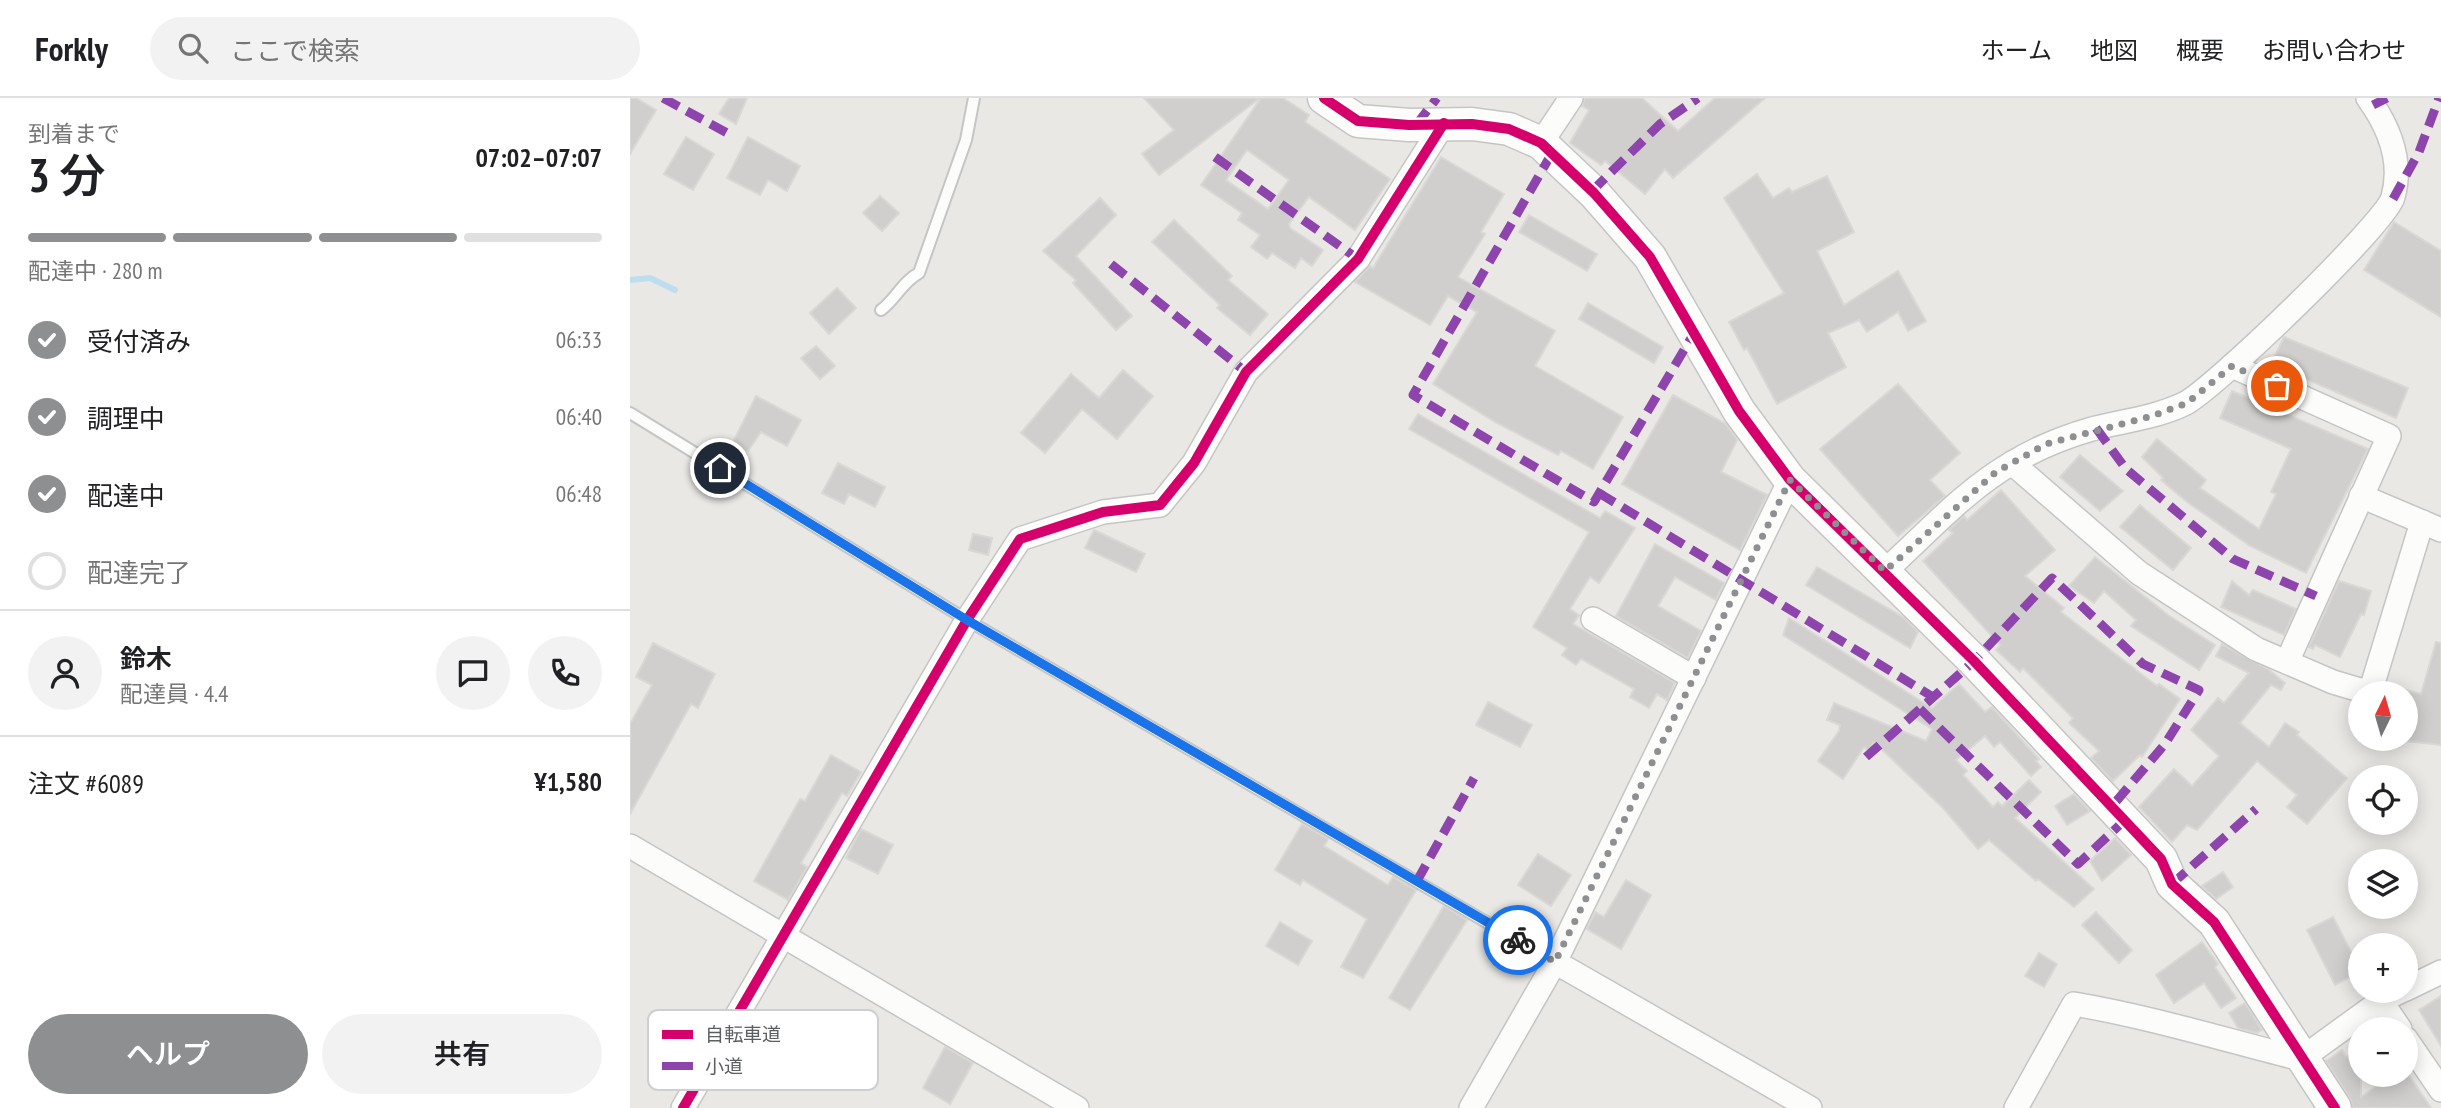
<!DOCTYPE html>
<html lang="ja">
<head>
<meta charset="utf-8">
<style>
	body { margin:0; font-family:"PT Sans Narrow","Noto Sans JP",sans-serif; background:#f2f2f2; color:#202124; height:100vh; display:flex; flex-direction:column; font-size:26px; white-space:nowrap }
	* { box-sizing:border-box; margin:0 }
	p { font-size:23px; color:#757577 }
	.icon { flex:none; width:38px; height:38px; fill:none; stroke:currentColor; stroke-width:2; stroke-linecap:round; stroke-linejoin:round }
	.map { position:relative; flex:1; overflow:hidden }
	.side { display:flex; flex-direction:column; background:#fff; width:630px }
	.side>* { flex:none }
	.needle { width:46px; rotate:5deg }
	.fabs { position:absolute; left:1718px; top:583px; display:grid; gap:14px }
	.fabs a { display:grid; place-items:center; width:70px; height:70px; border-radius:50%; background:#fff; box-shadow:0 4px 18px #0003; font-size:35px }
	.pin { position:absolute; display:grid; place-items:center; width:60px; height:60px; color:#fff; margin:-30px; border:4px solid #fff; border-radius:50%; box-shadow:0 2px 7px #0007 }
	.courier { position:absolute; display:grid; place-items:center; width:70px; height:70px; margin:-35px; border:5px solid #1a73e8; border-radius:50%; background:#fff; color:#222; box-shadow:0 2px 9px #0007 }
	.headline em { font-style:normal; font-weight:600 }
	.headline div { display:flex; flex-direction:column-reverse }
	.headline { display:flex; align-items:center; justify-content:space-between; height:119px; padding:0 28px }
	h1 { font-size:46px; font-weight:600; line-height:52px }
	.bar { display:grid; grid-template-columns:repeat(4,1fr); gap:10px 7px; align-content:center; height:84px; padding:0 28px }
	.bar i { height:9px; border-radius:5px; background:#e0e0e0 }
	.bar .current { background:#8d8f90 }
	.bar p { grid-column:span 4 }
	.line { display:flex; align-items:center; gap:18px; padding:0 28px; border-top:2px solid #e0e0e0 }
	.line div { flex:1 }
	.round { display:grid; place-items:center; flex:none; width:74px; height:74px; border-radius:37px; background:#f2f2f2 }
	ol { padding:0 28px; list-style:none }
	li { display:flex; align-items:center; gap:21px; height:77px }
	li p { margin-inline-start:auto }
	li .icon { padding:7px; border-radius:50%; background:#8d8f90; color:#fff; stroke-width:4 }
	li:last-child { color:#757577 }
	li i { width:38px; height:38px; border:4px solid #e0e0e0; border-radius:50% }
	.cta { display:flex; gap:14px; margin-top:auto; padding:14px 28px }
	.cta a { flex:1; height:80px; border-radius:42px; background:#8d8f90; color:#fff; font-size:28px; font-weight:600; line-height:80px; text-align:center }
	.cta a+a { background:#f2f2f2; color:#202124 }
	header { display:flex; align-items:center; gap:42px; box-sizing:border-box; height:98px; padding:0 35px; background:#fff; border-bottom:2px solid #e0e0e0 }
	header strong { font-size:33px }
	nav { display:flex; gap:38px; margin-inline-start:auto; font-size:24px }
	.search { width:490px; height:63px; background:#f2f2f2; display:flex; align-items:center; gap:18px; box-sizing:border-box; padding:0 24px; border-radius:38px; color:#757577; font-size:26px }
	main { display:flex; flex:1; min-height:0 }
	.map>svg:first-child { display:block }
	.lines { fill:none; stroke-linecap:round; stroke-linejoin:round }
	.stream { stroke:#bedef0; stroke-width:6 }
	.building { fill:#d1cfce; stroke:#d9d8d4; stroke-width:2; fill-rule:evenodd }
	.lane-casing { stroke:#c4c5c5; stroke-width:14 }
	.street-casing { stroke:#c4c5c5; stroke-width:26 }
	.secondary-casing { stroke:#c4c5c5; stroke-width:35 }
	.lane { stroke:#fcfcfb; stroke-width:10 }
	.street { stroke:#fcfcfb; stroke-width:23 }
	.secondary { stroke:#fcfcfb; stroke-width:32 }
	.quiet { stroke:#8e44ad; stroke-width:9; stroke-dasharray:18 9; stroke-linecap:butt }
	.cycleway-casing { stroke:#fff; stroke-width:15 }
	.cycleway { stroke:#d6006c; stroke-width:10 }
	.done { stroke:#8d8f90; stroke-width:7; stroke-dasharray:0 12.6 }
	.route { stroke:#1a73e8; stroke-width:9 }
	.key { fill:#fff; stroke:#cecfd0; stroke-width:2 }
	.key-label { font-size:19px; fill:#5b5f62 }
</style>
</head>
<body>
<header>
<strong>Forkly</strong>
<div class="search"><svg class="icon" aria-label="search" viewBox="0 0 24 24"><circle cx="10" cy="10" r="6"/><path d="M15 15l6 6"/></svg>ここで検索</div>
<nav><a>ホーム</a><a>地図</a><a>概要</a><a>お問い合わせ</a></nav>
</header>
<main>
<section class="side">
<div class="headline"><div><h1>3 分</h1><p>到着まで</p></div><em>07:02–07:07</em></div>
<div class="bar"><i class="current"></i><i class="current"></i><i class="current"></i><i></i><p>配達中 · 280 m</p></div>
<ol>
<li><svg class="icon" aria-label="check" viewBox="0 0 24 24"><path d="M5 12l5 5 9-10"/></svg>受付済み<p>06:33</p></li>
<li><svg class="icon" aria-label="check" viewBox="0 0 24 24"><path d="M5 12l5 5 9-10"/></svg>調理中<p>06:40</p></li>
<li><svg class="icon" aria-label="check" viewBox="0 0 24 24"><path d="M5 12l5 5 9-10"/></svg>配達中<p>06:48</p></li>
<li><i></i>配達完了</li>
</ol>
<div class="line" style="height:126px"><a class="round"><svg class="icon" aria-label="person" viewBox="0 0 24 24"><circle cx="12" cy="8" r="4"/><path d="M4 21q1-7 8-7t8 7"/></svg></a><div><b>鈴木</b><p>配達員 · 4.4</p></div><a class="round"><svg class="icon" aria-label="chat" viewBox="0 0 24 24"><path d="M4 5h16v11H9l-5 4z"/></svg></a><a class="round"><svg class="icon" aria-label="phone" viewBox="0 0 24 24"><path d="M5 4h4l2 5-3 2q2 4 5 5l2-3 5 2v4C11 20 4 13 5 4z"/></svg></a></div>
<div class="line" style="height:91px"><div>注文 #6089</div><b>¥1,580</b></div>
<div class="cta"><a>ヘルプ</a><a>共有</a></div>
</section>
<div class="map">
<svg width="1811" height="1010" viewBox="0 0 1811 1010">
	<rect width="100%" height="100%" fill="#eae8e5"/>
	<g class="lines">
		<!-- stream -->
		<path class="stream" d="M0,182L20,180L45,192"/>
	</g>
	<!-- building -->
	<g class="building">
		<path d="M0,0H6L26,12L0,56Z"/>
		<path d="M99,0H117L106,26L89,16Z"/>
		<path d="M514,0H630L529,77L512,56L544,32Z"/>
		<path d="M631,0H653L679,17L675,24L760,81L725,132L679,99L659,126L660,130L693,152L682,168L671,160L665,170L642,155L637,161L621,149L630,137L608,122L612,115L571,87ZM617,52L659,82L638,111L596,82Z"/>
		<path d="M955,0H1012L1048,33L1085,0H1135L1043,80L1035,71L1015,96L975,63L971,67L940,45L959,12L952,8Z"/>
		<path d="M56,39L84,56L63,92L34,76Z"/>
		<path d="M118,39L170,68L157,93L138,82L130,97L97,80Z"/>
		<path d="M811,59L874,96L851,134L855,136L828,179L925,233L905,268L993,319L963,371L931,353L928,357L865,324L803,286L847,214L818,198L800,227L725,184L740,168L743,170Z"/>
		<path d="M1127,76L1143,100L1159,90L1162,94L1197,78L1224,134L1187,153L1214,207L1268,173L1296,223L1278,233L1268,214L1237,234L1229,222L1198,235L1216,269L1147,306L1117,250L1114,252L1099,224L1154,195L1094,100Z"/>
		<path d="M250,98L269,115L252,133L233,115Z"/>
		<path d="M470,100L486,117L446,158L502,218L486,232L443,185L446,182L413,153Z"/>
		<path d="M899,117L967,156L957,173L889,134Z"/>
		<path d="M544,122L602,178L598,182L638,216L620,237L587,210L590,207L522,144Z"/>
		<path d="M1764,124L1811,153V219L1734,172Z"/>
		<path d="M207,190L226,210L199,236L180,215Z"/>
		<path d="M958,205L1033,249L1024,265L949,221Z"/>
		<path d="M1654,239L1778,290L1766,320L1641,266Z"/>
		<path d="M186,248L205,268L190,281L171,260Z"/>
		<path d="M493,272L523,298L487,341L452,311L415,355L391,335L441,276L469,300Z"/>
		<path d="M1268,286L1330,355L1300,382L1315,398L1268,438L1190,351Z"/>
		<path d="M1602,293L1738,351L1676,475L1620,448L1557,404L1531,382L1533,380L1512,359L1527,341L1576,382L1570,390L1629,431L1646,396L1641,394L1661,351L1590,320Z"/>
		<path d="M1043,297L1096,326L1107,342L1091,374L1137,397L1110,452L992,386Z"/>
		<path d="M126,298L171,322L157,348L131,334L118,353L103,344Z"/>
		<path d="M788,316L970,420L975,413L1005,430L969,485L960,479L940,511L949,517L943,526L1045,585L1037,602L1027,596L1019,610L1000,599L1004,591L951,561L946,567L932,557L937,550L903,529L959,434L779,331Z"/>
		<path d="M1450,357L1493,393L1470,413L1430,379Z"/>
		<path d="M208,365L255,389L245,409L219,396L214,406L192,395Z"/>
		<path d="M1371,392L1425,452L1395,478L1434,510L1431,514L1527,588L1529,586L1550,601L1512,659L1510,657L1483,683L1461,660L1469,653L1439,625L1443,620L1393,570L1390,574L1366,552L1370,547L1293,463L1323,435L1319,432L1326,425L1334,418L1337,422Z"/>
		<path d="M1510,407L1561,450L1543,472L1490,429Z"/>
		<path d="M464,432L515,456L506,474L455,450Z"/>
		<path d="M343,436L362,440L358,457L339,452Z"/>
		<path d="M1025,446L1094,485L1086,502L1045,479L1028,508L1071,533L1058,560L986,518Z"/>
		<path d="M1465,459L1538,517L1585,547L1569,572L1501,528L1506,522L1474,493L1464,505L1439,488Z"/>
		<path d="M1187,469L1273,519L1288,534L1280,550L1176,487Z"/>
		<path d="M1602,483L1619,497L1623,492L1666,511L1654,537L1591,509Z"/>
		<path d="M1709,483L1741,493L1734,517L1731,516L1710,559L1685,547L1683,551L1679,549Z"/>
		<path d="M1159,520L1302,610L1329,586L1355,614L1362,609L1409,661L1406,663L1411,669L1401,678L1370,644L1364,649L1355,638L1326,662L1337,673L1333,677L1363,709L1368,704L1372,708L1399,682L1411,694L1385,720L1464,791L1444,809L1408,781L1406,783L1359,742L1348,751L1314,711L1244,644L1239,653L1234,649L1213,681L1188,663L1209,633L1210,627L1197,622L1204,605L1296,643L1302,631L1153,537Z"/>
		<path d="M1806,544L1811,545V647L1776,643V592L1791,596Z"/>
		<path d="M23,545L85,576L68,610L61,606L0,716V626L22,587L6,579Z"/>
		<path d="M1592,546L1638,571L1655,585L1651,592L1641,587L1610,625L1639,649L1655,625L1669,634L1667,637L1717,680L1677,726L1657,709L1667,697L1627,663L1567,732L1557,727L1542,744L1509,709L1544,671L1562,688L1589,658L1561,632L1588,600L1594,605L1619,575L1586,558Z"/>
		<path d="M858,604L902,627L890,649L846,627Z"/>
		<path d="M201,657L231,674L217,698L212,695L171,765L177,769L158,802L124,783L170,701L175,703Z"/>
		<path d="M1444,696L1460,713L1437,727L1425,708Z"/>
		<path d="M672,726L698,741L694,748L758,787L763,779L786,792L733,880L711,869L737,821L673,782L670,787L645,772Z"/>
		<path d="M231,731L263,747L248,776L216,760Z"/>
		<path d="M1485,740L1501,757L1472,783L1460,763Z"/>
		<path d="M908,756L941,777L921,808L888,787Z"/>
		<path d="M1593,774L1603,789L1586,801L1572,788Z"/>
		<path d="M996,782L1021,797L991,851L957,831L965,814L974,819Z"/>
		<path d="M814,808L837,822L780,912L759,900Z"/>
		<path d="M1466,814L1502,852L1489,865L1452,827Z"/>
		<path d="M1703,819L1731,873L1705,887L1677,832Z"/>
		<path d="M650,824L682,843L668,867L636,848Z"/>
		<path d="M1572,844L1588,866L1585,869L1606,900L1591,910L1574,885L1544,905L1526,877Z"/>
		<path d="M1409,855L1427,866L1414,889L1395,878Z"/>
		<path d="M1811,898V948L1789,912Z"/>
		<path d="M1615,905L1632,932L1627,935L1608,930L1599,915Z"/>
		<path d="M1731,948V999L1764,976H1778L1801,1010H1723L1720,1000L1696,963L1712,952L1716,959Z"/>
		<path d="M315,949L343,965L320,1006L293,990Z"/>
	</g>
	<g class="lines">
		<!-- lane casing -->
		<g class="lane-casing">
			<g id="lane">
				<path d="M251,212C266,201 272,184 289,175L336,42L344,0"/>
				<path d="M0,315L337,522L925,864"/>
			</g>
		</g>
		<!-- street casing -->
		<g class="street-casing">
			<g id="street">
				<path d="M911,45L941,0"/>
				<path d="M1602,268L1759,338L1657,564"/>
				<path d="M1382,365L1509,475L1626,551L1703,584L1740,595L1792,424"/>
				<path d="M1731,398L1811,432"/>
				<path d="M1255,473C1296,436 1336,391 1384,364C1409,349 1434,339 1462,331C1493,323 1524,320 1554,306C1581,294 1757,124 1763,99C1773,63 1759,29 1738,0"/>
				<path d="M963,521L1064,580"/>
				<path d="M0,748L447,1010"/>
				<path d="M925,864L1180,1010"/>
				<path d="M1776,891L1811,874"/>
				<path d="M1751,903L1770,931"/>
				<path d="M1776,941L1811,992"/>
				<path d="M53,1010L337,522L390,441L473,414L530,407L564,365L616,274L728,161L814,25"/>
				<path d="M841,1010L925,864L1160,382"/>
				<path d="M1386,1010L1444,906C1521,919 1595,942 1671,961L1751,903L1773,892"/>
			</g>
		</g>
		<!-- secondary casing -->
		<g class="secondary-casing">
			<path id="secondary" d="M694,0L728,23L779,27L842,26L879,31L911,45L964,95L1020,159L1109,313L1160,382L1344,563L1531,761L1542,786L1584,824L1705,1010"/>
		</g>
		<!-- lane -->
		<use href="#lane" class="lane"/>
		<!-- street -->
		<use href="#street" class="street"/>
		<!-- secondary -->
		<use href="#secondary" class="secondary"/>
		<!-- quiet -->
		<g class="quiet">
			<path d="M33,0L99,36"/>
			<path d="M1743,7L1757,0"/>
			<path d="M786,27L807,0"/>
			<path d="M922,55L783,297L964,404L1064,235"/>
			<path d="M585,59L728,161"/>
			<path d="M962,93L1030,26L1068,0"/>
			<path d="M1763,101L1789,54L1809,0"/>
			<path d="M481,166L616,274"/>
			<path d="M1466,330L1496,371L1603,461L1686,498"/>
			<path d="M969,395L1303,599"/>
			<path d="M1290,611L1448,766L1495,722"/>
			<path d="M1236,659L1344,563L1422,480L1513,566L1569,592L1535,646L1483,707"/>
			<path d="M787,783L844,680"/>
			<path d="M1542,786L1626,711"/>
		</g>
		<!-- cycleway casing -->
		<g class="cycleway-casing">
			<g id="cycleway">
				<path d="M694,0L728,23L779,27L842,26L879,31L911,45L964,95L1020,159L1109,313L1160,382L1344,563L1531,761L1542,786L1584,824L1705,1010"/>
				<path d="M53,1010L337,522L390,441L473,414L530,407L564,365L616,274L728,161L814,25"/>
			</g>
		</g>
		<!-- cycleway -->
		<use href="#cycleway" class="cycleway"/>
	</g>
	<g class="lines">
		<!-- done -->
		<path class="done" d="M888,842L925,864L1160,382L1255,473L1366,374L1416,346L1522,318L1557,305L1602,268L1647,288"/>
		<!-- route -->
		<path class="route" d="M90,370L337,522L888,842"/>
	</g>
	<!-- legend -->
	<rect x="18" y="912" width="230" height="80" rx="10" class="key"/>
	<rect x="32" y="932" width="31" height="9" fill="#d6006c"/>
	<rect x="32" y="964" width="31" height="8" fill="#8e44ad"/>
	<g class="key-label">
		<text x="75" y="943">自転車道</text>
		<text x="75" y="975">小道</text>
	</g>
</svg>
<div class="fabs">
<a><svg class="needle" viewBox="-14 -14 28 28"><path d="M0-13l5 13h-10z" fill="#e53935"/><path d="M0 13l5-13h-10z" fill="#757577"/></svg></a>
<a><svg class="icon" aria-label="locate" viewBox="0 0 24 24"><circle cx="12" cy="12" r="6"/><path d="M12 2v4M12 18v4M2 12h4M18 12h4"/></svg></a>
<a><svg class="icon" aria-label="layers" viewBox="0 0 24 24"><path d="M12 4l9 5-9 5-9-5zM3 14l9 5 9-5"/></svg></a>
<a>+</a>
<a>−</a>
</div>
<div class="pin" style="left:1647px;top:288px;background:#ea580c"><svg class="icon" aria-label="bag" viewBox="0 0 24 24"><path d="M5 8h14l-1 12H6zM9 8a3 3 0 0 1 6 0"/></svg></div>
<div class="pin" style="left:90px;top:370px;background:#1f2937"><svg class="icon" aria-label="home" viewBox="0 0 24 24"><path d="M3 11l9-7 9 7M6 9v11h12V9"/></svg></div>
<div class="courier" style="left:888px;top:842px"><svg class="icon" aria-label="bike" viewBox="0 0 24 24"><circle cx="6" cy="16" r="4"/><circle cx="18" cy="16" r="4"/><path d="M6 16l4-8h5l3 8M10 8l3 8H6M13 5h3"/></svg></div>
</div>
</main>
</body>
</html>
